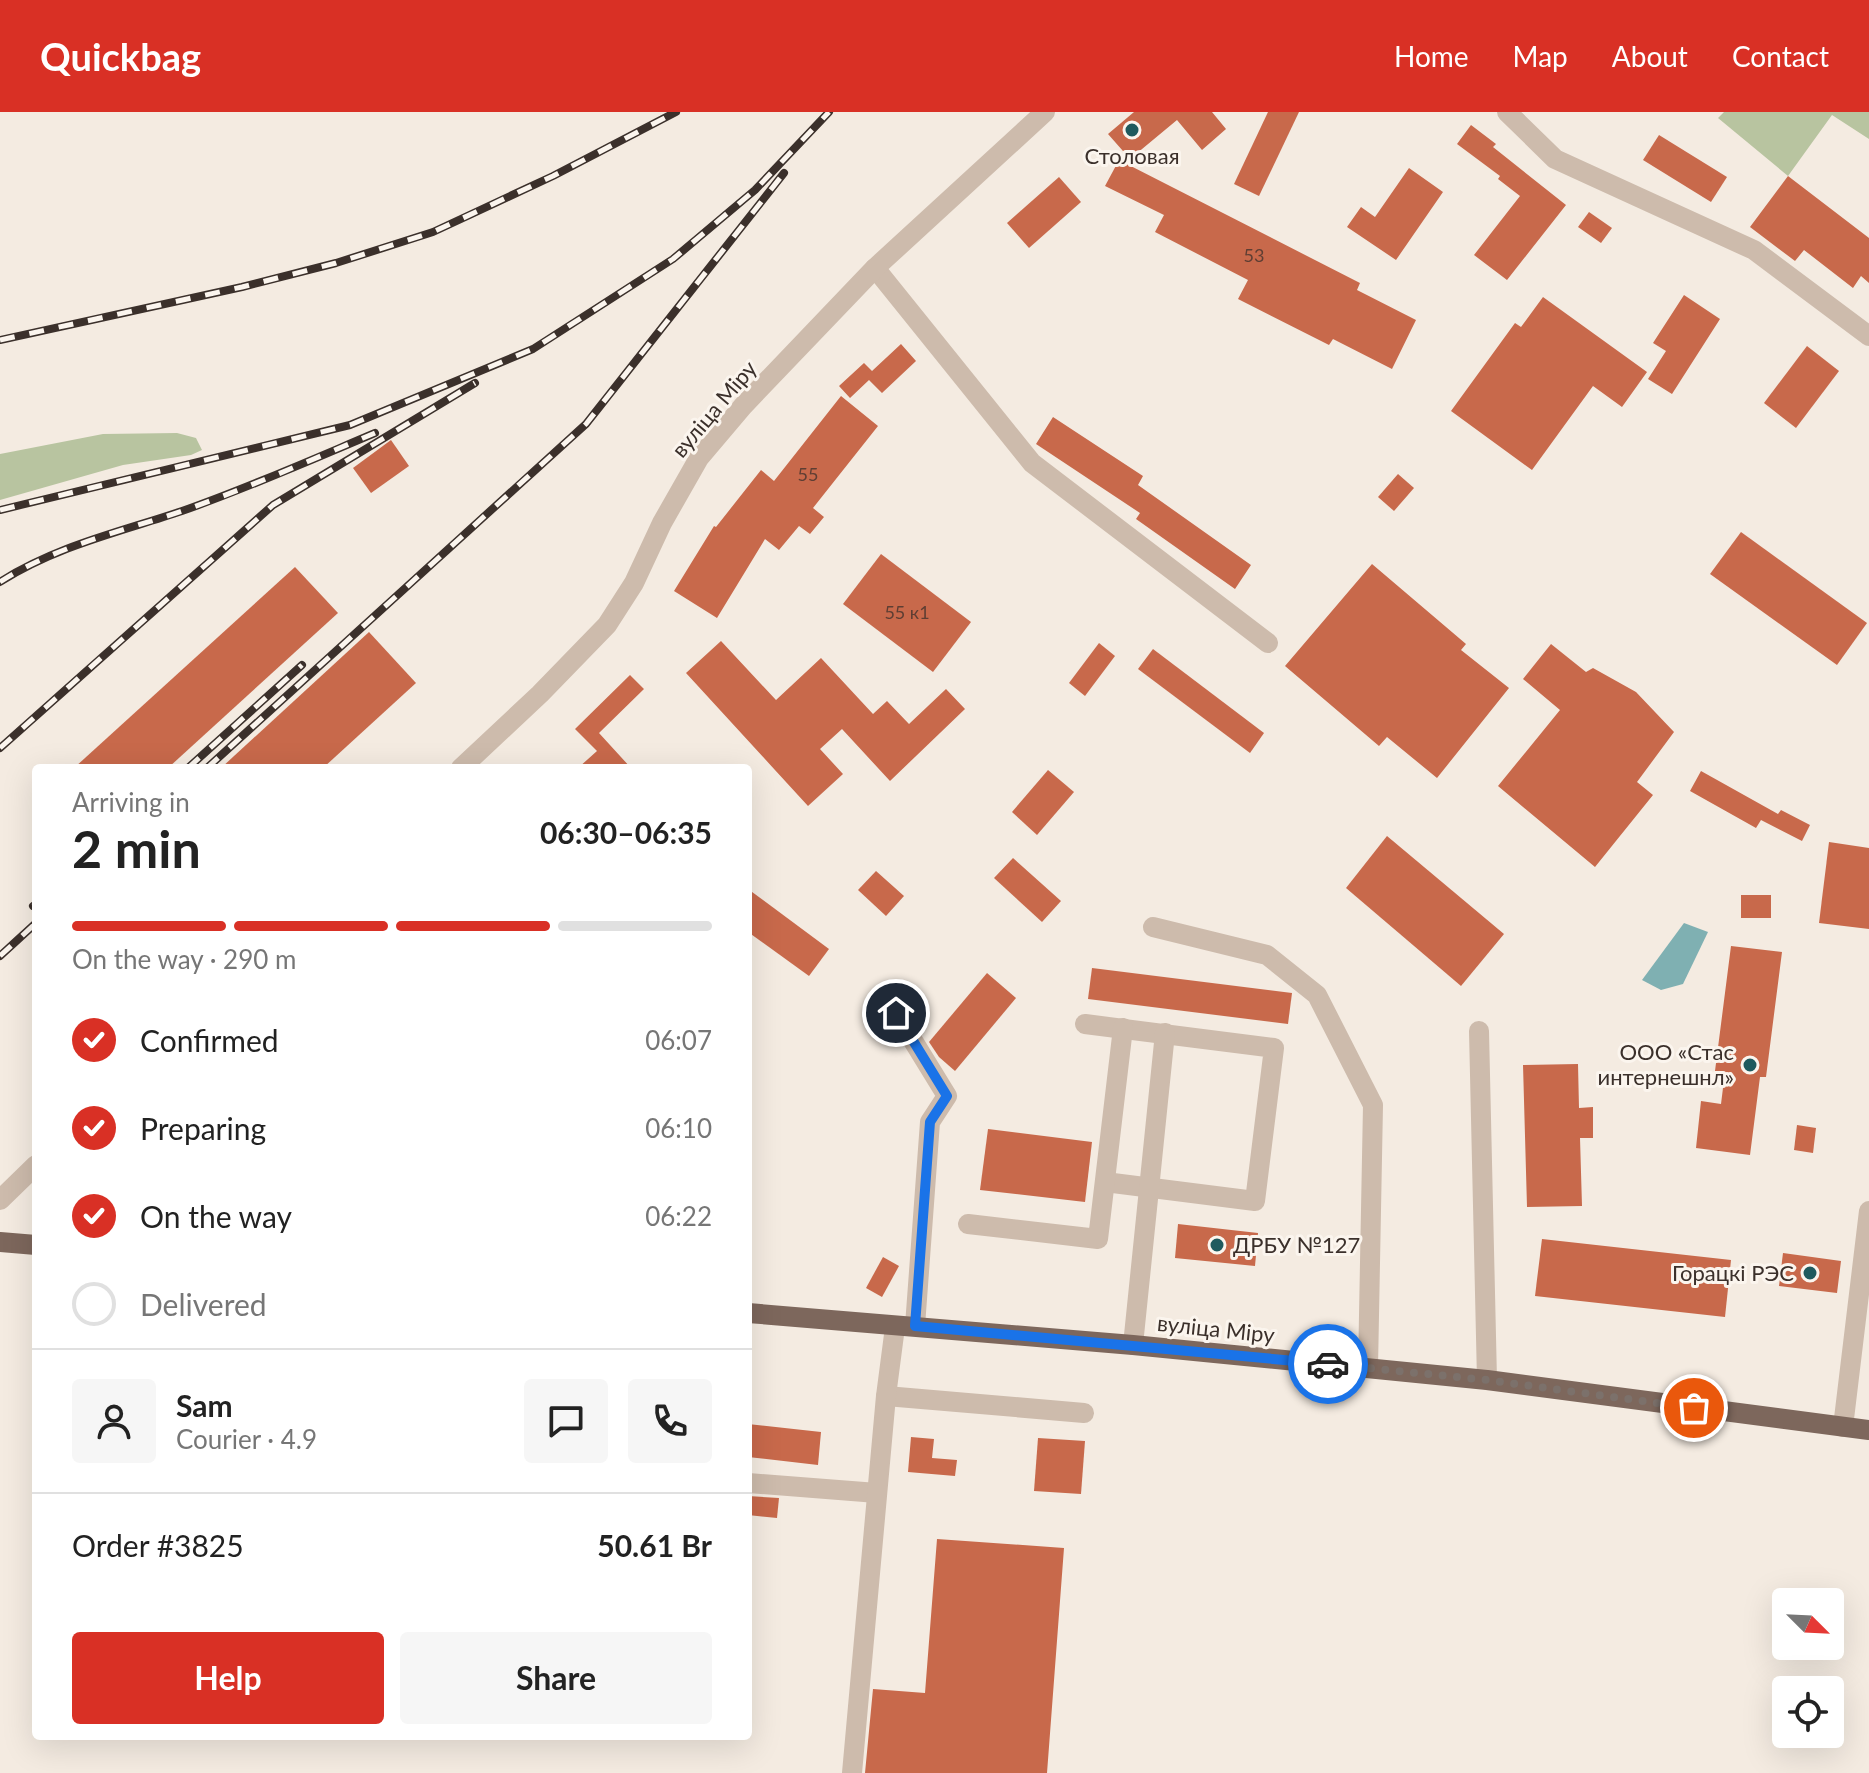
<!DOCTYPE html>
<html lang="en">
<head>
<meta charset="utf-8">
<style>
	body { margin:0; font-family:Lato,sans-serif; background:#f6f6f6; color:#222; height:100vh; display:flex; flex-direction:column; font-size:30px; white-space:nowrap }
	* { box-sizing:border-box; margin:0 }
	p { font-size:26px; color:#767676 }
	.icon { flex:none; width:44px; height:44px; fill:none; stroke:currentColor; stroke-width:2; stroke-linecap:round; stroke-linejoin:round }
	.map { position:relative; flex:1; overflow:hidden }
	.sheet { position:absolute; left:32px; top:652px; width:720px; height:976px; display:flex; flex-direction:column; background:#fff; border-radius:8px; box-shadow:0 8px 32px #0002 }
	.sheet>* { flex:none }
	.needle { width:52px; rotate:114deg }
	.controls { position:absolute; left:1772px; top:1476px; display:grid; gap:16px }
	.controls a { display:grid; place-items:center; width:72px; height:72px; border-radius:8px; background:#fff; box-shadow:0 8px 32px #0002; font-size:40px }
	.pin { position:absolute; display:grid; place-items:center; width:68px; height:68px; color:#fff; margin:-34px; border:4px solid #fff; border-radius:50%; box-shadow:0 2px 8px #0007 }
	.courier { position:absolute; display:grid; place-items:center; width:80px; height:80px; margin:-40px; border:6px solid #1a73e8; border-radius:50%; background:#fff; color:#222; box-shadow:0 2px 10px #0007 }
	.head em { font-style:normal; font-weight:700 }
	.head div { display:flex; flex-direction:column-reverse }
	.head { display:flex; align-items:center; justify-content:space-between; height:136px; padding:0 40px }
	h1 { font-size:52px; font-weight:700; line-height:60px }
	.bar { display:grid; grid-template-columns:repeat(4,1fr); gap:12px 8px; align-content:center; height:96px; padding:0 40px }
	.bar i { height:10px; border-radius:6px; background:#e0e0e0 }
	.bar .on { background:#d93025 }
	.bar p { grid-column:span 4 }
	.line { display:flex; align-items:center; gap:20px; padding:0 40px; border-top:2px solid #e0e0e0 }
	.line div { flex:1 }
	.round { display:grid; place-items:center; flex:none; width:84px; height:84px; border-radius:8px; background:#f6f6f6 }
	ol { padding:0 40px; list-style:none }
	li { display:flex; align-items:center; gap:24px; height:88px }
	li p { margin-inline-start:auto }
	li .icon { padding:8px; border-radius:50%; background:#d93025; color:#fff; stroke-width:4 }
	li:last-child { color:#767676 }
	li i { width:44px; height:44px; border:4px solid #e0e0e0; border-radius:50% }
	.action { display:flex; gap:16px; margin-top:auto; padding:16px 40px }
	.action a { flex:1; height:92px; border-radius:8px; background:#d93025; color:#fff; font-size:32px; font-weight:700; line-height:92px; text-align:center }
	.action a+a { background:#f6f6f6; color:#222 }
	header { display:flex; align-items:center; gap:48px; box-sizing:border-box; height:112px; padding:0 40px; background:#d93025; color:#fff }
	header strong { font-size:38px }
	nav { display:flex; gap:44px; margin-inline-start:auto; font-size:28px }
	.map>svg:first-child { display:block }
	.green { fill:#b8c4a0 }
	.water { fill:#7fb0b2 }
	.building { fill:#c8694b }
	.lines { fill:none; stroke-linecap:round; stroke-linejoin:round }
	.minor { stroke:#cdbbac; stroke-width:20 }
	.major { stroke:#7d675c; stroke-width:20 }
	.rail-casing { stroke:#3b302b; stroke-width:8 }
	.rail { stroke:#fbf5ee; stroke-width:5; stroke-dasharray:15; stroke-linecap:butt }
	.done { stroke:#7c716b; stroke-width:8; stroke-dasharray:0 14.4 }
	.route { stroke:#1a73e8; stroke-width:10 }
	.poi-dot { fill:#1f5a5e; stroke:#fbf5ee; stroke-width:3 }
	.labels { text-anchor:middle; stroke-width:6; stroke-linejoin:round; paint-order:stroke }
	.number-label { font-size:18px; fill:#5e3e33 }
	.poi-label { font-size:22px; fill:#3b302b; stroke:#fbf5ee; text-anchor:end }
	.street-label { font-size:22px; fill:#3b302b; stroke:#fbf5ee }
</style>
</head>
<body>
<header>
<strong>Quickbag</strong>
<nav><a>Home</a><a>Map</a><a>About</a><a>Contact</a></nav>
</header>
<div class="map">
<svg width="1869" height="1661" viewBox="0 0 1869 1661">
	<rect width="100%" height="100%" fill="#f4ebe1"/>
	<!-- green -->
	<g class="green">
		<path d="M1724,0H1869V27L1832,3L1788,64L1718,6Z"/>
		<path d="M177,321L196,326L202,338L191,343L123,353L0,388V342L103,322Z"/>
	</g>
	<!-- water -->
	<path class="water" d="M1684,811L1708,820L1683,872L1661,878L1642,868Z"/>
	<!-- building -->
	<g class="building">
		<path d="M1134,0H1212L1226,17L1202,38L1177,8L1130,47L1108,22Z"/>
		<path d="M1268,0H1299L1259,84L1234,72Z"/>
		<path d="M1471,13L1496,32L1493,35L1566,93L1507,168L1474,143L1520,84L1498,67L1500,64L1457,32Z"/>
		<path d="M1659,23L1727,65L1711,90L1643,48Z"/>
		<path d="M1119,48L1360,171L1357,178L1416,208L1392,257L1333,227L1329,233L1238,187L1248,168L1155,120L1164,103L1105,74Z"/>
		<path d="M1409,56L1443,80L1396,148L1347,115L1361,95L1375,105Z"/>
		<path d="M1788,64L1869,126V171L1861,164L1853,176L1804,138L1795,149L1750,115Z"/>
		<path d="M1059,65L1081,90L1029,136L1007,111Z"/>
		<path d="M1589,100L1612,116L1601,131L1578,115Z"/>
		<path d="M1684,183L1720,207L1672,282L1648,267L1666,239L1653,231Z"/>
		<path d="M1543,185L1647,260L1622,295L1593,274L1532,358L1451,299L1515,211L1521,215Z"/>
		<path d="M901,232L916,249L882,281L869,268L850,286L839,274L864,251L872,259Z"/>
		<path d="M1807,234L1839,259L1796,316L1764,291Z"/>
		<path d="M841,284L878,314L813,396L824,405L810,422L799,414L779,438L765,427L717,506L674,479L714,414L716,415L761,358L774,369Z"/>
		<path d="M1053,305L1143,364L1138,373L1251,453L1235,477L1136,407L1140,401L1036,332Z"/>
		<path d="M391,328L409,354L371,381L353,356Z"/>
		<path d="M1398,362L1414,376L1394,399L1378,385Z"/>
		<path d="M1741,420L1867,511L1837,553L1710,462Z"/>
		<path d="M881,442L971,510L933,560L843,492Z"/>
		<path d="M1372,452L1466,532L1461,538L1509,576L1437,666L1387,625L1379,634L1285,554Z"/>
		<path d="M295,455L338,501L168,656H74Z"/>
		<path d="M369,520L416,571L323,656H221Z"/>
		<path d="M721,529L776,588L821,546L873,602L887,589L909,612L946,577L965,597L890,669L842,617L820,637L843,662L808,694L686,561Z"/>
		<path d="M1099,531L1115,544L1085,584L1069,571Z"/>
		<path d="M1551,532L1586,560L1593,556L1636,580L1674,620L1637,670L1653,683L1595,755L1498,674L1560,598L1523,567Z"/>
		<path d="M1153,537L1264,621L1250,641L1138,557Z"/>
		<path d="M630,563L644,577L599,621L631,656H578L597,639L575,617Z"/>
		<path d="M1048,658L1074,680L1037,723L1012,700Z"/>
		<path d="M1701,659L1778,702L1781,698L1810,713L1802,729L1761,708L1756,716L1690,679Z"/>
		<path d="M1387,724L1504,822L1461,874L1346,776Z"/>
		<path d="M1829,730L1869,736V817L1819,811Z"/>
		<path d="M1013,746L1061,789L1042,810L994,766Z"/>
		<path d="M876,759L904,784L886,804L858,778Z"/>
		<path d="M748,777L829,837L809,864L748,820Z"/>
		<rect x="1741" y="783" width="30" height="23"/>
		<path d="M1731,834L1782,840L1766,965H1760L1750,1043L1696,1036L1701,989L1721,992L1725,960L1715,959Z"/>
		<path d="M1092,856L1292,881L1288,912L1088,887Z"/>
		<path d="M987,861L1016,886L955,959L939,945L929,930Z"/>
		<path d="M1578,952L1579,996L1593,995V1026H1580L1582,1094L1527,1095L1523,953Z"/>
		<path d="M1797,1013L1816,1016L1813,1041L1794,1038Z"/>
		<path d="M988,1017L1092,1030L1085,1090L980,1078Z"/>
		<path d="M1178,1112L1258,1121L1255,1154L1175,1146Z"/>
		<path d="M1542,1127L1731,1148L1725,1205L1535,1184Z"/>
		<path d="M1783,1141L1841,1149L1837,1181L1779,1174Z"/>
		<path d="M883,1145L899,1154L882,1185L866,1176Z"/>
		<path d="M748,1312L821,1320L818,1353L748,1345Z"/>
		<path d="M911,1325L934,1327L932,1346L957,1348L955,1364L908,1360Z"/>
		<path d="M1038,1326L1085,1329L1081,1382L1034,1379Z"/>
		<path d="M748,1384L779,1386L777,1406L748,1403Z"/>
		<path d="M937,1427L1064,1436L1047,1661H865L873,1577L925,1581Z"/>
	</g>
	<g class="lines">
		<!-- minor -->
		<g class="minor">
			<path d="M1507,0L1555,47L1754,138L1869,224"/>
			<path d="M875,156L1032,351L1268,531"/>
			<path d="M461,656L540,582L607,513L634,471L662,411L699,346L743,294L875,156L1045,0"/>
			<path d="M1153,815L1267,843L1317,883L1373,993L1368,1256"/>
			<path d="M896,901L947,984L930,1010L915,1214"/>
			<path d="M1085,912L1274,936L1255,1089L1105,1070"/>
			<path d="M1479,919L1487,1268"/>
			<path d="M0,1088L36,1053"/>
			<path d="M968,1112L1098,1127L1123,916"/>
			<path d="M1133,1233L1165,921"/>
			<path d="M886,1284L1084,1301"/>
			<path d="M1843,1315L1869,1099"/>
			<path d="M748,1371L877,1381"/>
			<path d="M852,1661L886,1284L895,1215"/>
		</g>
		<!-- major -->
		<g class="major">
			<path d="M0,1130L36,1133"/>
			<path d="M748,1201L1133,1233L1487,1268L1869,1318"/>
		</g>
		<!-- rail casing -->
		<g class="rail-casing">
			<g id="rail">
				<path d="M0,228L242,175L336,151L433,120L553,64L676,0"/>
				<path d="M0,398L350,313L533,237L673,147L755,78L829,0"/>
				<path d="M0,470C56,434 120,420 182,399C248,376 311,348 375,321"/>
				<path d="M0,636L273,393L475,271"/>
				<path d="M188,656L302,553"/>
				<path d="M207,656L586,312L784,61"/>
				<path d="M33,794L36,792"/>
				<path d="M0,844L36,811"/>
			</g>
		</g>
		<!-- rail -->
		<use href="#rail" class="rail"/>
	</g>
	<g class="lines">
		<!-- done -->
		<path class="done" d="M1328,1252L1487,1268L1694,1296"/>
		<!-- route -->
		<path class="route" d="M896,901L947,984L930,1010L915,1214L1328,1252"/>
	</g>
	<!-- markers -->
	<g class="poi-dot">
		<circle cx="1132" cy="18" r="8"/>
		<circle cx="1750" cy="953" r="8"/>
		<circle cx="1217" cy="1133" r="8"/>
		<circle cx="1810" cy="1161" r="8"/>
	</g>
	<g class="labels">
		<!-- number labels -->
		<g class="number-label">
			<text x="1254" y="150">53</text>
			<text x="808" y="369">55</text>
			<text x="907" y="507">55 к1</text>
		</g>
		<!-- poi labels -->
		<g class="poi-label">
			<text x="1132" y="52" text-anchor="middle">Столовая</text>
			<text x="1734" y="948">ООО «Стас<tspan x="1734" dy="25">интернешнл»</tspan></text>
			<text x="1233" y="1141" text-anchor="start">ДРБУ №127</text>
			<text x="1794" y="1169">Горацкі РЭС</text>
		</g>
		<!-- street labels -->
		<g class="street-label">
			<text transform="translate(714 297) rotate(-50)" y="8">вуліца Міру</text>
			<text transform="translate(1216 1217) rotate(6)" y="8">вуліца Міру</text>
		</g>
	</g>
</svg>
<div class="controls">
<a><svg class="needle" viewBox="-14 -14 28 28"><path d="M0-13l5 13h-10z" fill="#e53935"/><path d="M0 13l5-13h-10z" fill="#767676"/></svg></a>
<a><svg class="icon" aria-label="locate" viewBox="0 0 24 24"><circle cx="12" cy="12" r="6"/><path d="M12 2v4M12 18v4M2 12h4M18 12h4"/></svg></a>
</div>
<div class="pin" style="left:1694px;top:1296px;background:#ea580c"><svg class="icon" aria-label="bag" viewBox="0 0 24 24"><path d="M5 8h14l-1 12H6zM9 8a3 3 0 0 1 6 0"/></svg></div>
<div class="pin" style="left:896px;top:901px;background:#1f2937"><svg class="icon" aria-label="home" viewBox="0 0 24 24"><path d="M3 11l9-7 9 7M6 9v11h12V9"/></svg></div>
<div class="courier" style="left:1328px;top:1252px"><svg class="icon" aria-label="car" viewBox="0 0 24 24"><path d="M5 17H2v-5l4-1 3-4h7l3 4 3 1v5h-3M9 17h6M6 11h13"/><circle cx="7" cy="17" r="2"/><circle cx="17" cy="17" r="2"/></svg></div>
<section class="sheet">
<div class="head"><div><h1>2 min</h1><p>Arriving in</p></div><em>06:30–06:35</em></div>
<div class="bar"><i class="on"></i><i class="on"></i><i class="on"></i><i></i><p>On the way · 290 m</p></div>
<ol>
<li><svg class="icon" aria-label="check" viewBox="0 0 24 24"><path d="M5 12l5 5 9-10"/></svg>Confirmed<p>06:07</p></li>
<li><svg class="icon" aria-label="check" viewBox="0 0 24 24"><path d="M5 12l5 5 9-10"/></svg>Preparing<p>06:10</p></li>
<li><svg class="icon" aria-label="check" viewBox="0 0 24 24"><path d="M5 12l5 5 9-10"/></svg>On the way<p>06:22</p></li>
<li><i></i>Delivered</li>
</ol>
<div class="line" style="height:144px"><a class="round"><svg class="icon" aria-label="person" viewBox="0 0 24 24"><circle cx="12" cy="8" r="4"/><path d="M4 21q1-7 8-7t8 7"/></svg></a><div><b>Sam</b><p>Courier · 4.9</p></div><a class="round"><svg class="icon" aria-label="chat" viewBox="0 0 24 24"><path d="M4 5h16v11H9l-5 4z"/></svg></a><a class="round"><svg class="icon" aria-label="phone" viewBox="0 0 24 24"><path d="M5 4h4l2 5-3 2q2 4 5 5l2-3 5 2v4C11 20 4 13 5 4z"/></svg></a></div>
<div class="line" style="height:104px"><div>Order #3825</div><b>50.61 Br</b></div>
<div class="action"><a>Help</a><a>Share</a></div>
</section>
</div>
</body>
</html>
